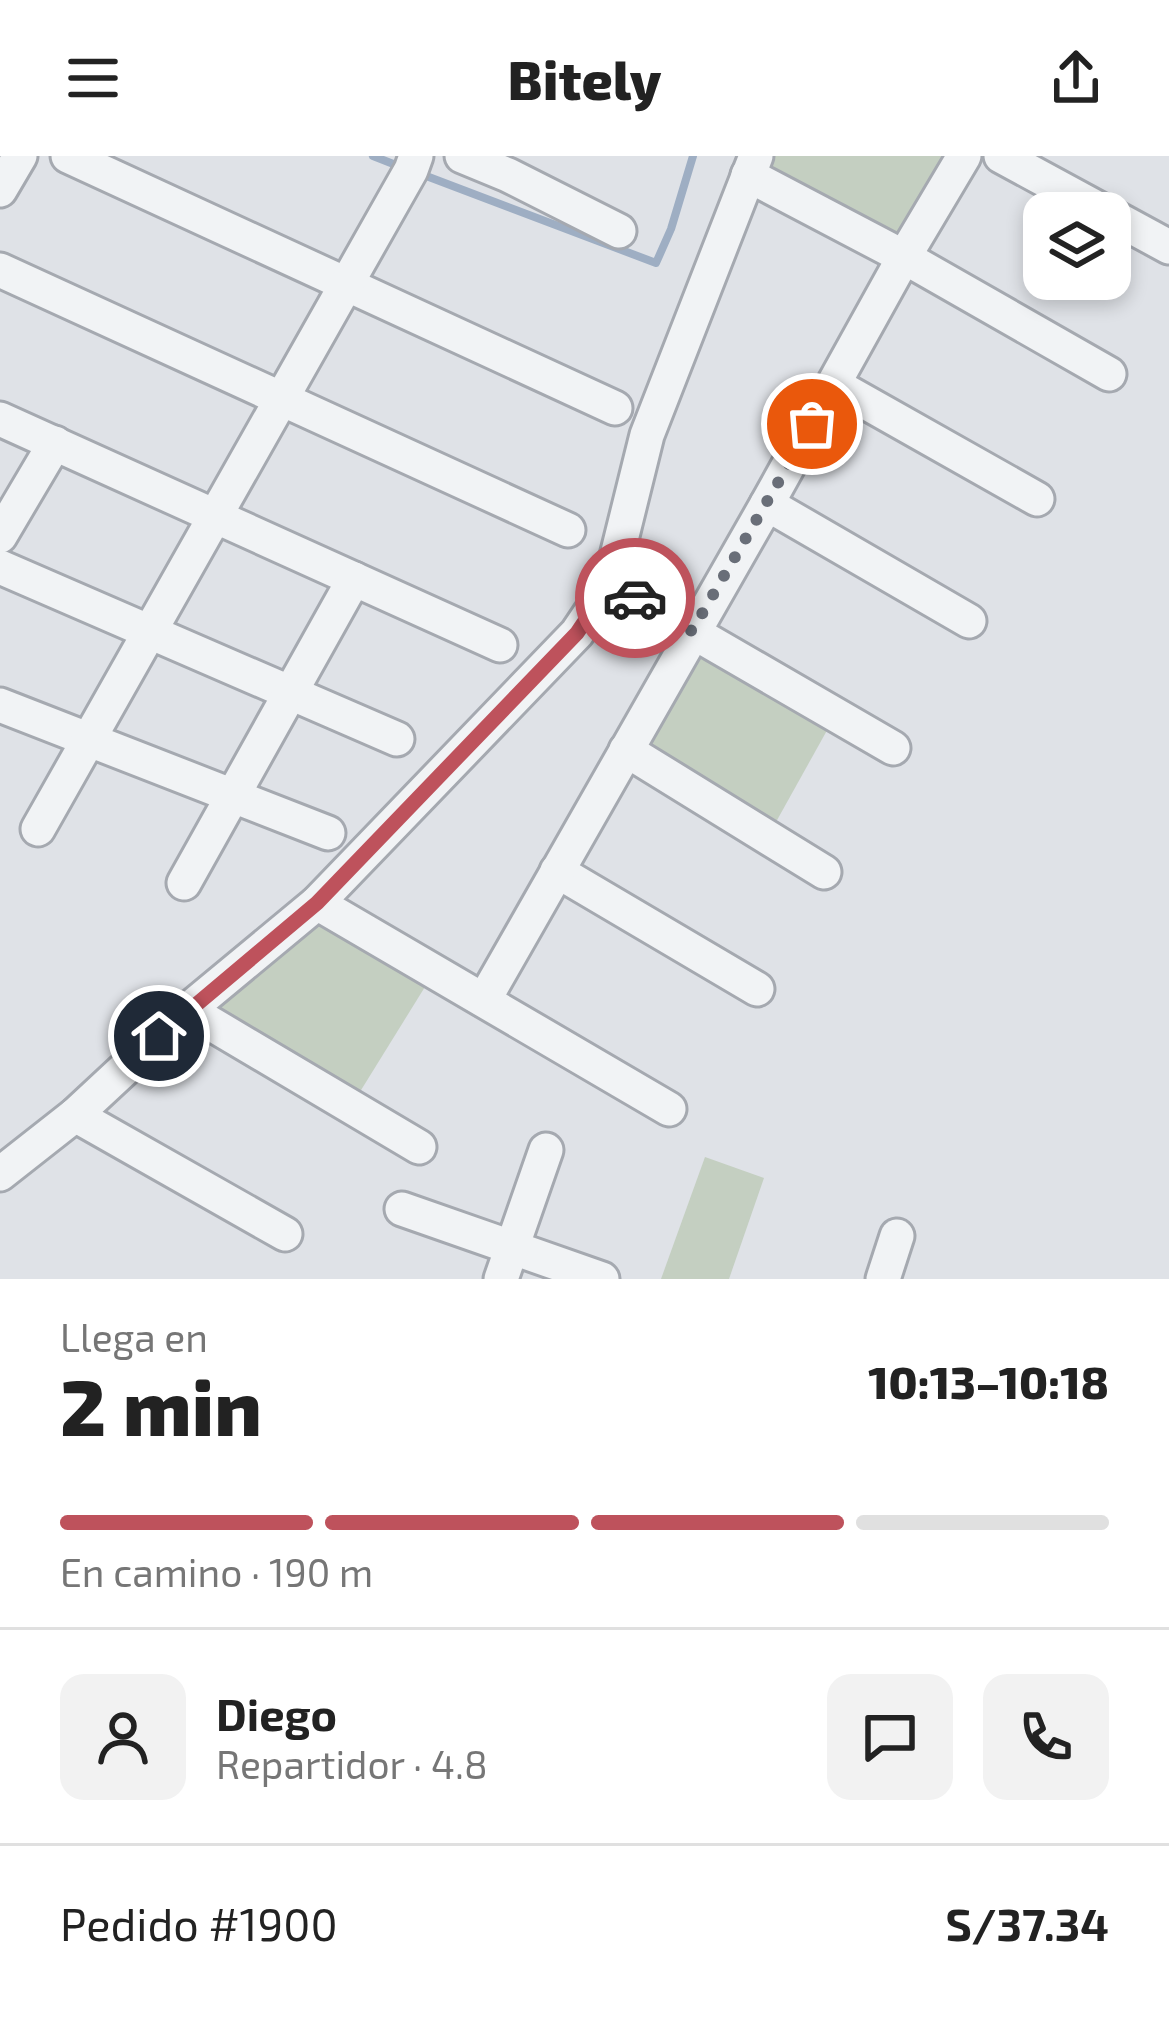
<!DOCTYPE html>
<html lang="es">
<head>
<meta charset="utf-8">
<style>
	body { margin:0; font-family:"Exo 2",sans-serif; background:#f2f2f2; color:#222; height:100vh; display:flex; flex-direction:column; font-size:45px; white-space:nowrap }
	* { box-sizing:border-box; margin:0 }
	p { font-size:39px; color:#767676 }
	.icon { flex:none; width:66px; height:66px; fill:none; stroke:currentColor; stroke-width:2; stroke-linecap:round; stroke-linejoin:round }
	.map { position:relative; height:1123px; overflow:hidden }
	.side { display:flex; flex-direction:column; background:#fff; flex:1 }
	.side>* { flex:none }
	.fabs { position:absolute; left:1023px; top:36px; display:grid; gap:24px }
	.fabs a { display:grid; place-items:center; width:108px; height:108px; border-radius:24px; background:#fff; box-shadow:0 6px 18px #0003; font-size:60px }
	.pin { position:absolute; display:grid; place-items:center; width:102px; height:102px; color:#fff; margin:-51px; border:6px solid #fff; border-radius:50%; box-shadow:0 3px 12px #0007 }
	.courier { position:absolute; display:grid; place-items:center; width:120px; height:120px; margin:-60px; border:9px solid #be525c; border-radius:50%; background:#fff; color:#222; box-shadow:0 3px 15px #0007 }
	.summary em { font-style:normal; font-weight:800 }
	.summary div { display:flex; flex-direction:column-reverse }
	.summary { display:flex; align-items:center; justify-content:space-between; height:204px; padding:0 60px }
	h1 { font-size:78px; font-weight:800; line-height:90px }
	.bar { display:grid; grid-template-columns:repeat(4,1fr); gap:18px 12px; align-content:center; height:144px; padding:0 60px }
	.bar i { height:15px; border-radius:9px; background:#e0e0e0 }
	.bar .on { background:#be525c }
	.bar p { grid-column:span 4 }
	.line { display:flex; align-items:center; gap:30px; padding:0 60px; border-top:3px solid #e0e0e0 }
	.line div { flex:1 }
	.round { display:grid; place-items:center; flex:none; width:126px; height:126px; border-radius:24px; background:#f2f2f2 }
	header { display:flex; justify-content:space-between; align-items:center; height:156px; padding:0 60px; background:#fff; font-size:54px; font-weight:800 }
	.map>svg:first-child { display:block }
	.green { fill:#c4cfc1 }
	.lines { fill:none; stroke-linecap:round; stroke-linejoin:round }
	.stream { stroke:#9eaec3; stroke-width:8 }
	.minor-casing { stroke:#a5a9b0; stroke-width:39 }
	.minor { stroke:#f1f3f5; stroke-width:33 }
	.done { stroke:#696e78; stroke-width:12; stroke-dasharray:0 21.6 }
	.route { stroke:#be525c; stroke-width:15 }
</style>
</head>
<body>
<header><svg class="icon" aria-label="menu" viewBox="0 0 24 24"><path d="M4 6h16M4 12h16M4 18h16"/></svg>Bitely<svg class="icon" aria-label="share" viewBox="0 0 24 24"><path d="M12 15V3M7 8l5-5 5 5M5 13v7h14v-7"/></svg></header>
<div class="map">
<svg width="1169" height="1123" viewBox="0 0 1169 1123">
	<rect width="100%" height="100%" fill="#dfe2e7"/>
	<!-- green -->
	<g class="green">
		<path d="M774,0H943L896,83L770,9Z"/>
		<path d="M701,495L830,569L776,666L643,589Z"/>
		<path d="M317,764L428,826L358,939L222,860L220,845Z"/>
		<path d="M705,1001L764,1022L729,1123H661Z"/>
	</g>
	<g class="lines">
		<!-- stream -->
		<g class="stream">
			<path d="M373,0L401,11"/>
			<path d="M421,18L656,107L671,73L693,0"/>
		</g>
		<!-- minor casing -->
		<g class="minor-casing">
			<g id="minor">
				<path d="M68,0L615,252"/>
				<path d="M462,0L508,19L619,75"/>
				<path d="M1001,0L1106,57"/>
				<path d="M748,19L904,101L1109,218"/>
				<path d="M0,34L20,0"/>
				<path d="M1110,59L1169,91"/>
				<path d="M0,114L568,374"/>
				<path d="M835,229L1037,343"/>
				<path d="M0,263L500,489"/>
				<path d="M767,348L969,465"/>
				<path d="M0,380L55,287"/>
				<path d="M0,411L397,583"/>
				<path d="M610,428L893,592"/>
				<path d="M0,549L328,677"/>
				<path d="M626,594L824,716"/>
				<path d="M38,673L411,14L416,0"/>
				<path d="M557,715L757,833"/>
				<path d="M184,727L354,423"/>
				<path d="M317,747L669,953"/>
				<path d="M484,844L767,348L904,101L964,0"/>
				<path d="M188,854L419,991"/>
				<path d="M75,959L285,1078"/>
				<path d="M0,1018L75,959L188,854L317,747L577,477L610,428L647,279L756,0"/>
				<path d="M402,1053L602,1123"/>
				<path d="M501,1123L546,994"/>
				<path d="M883,1123L897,1080"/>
			</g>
		</g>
		<!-- minor -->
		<use href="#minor" class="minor"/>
	</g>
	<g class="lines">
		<!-- done -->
		<path class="done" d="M635,442L692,475L812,268"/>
		<!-- route -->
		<path class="route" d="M159,880L317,747L577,477L610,428L635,442"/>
	</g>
</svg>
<div class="fabs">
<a><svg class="icon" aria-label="layers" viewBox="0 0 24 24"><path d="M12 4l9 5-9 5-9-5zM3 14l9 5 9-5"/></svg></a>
</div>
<div class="pin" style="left:812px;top:268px;background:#ea580c"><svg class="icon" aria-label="bag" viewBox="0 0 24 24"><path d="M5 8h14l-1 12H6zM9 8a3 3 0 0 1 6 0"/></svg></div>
<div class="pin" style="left:159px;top:880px;background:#1f2937"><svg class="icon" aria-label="home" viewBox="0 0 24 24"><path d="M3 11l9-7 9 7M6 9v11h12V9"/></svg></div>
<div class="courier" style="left:635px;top:442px"><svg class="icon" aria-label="car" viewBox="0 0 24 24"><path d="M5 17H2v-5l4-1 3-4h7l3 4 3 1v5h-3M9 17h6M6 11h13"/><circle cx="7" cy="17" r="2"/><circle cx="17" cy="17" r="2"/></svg></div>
</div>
<section class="side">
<div class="summary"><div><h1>2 min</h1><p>Llega en</p></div><em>10:13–10:18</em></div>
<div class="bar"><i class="on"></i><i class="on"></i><i class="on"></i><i></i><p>En camino · 190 m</p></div>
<div class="line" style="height:216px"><a class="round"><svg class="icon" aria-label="person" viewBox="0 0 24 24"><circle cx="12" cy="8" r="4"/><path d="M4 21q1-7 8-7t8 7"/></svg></a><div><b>Diego</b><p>Repartidor · 4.8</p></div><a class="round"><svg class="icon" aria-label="chat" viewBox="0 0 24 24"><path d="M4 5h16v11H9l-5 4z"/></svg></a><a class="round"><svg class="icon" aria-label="phone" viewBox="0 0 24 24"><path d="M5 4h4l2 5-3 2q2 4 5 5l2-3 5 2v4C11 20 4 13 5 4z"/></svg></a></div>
<div class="line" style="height:156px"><div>Pedido #1900</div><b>S/37.34</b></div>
</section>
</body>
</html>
